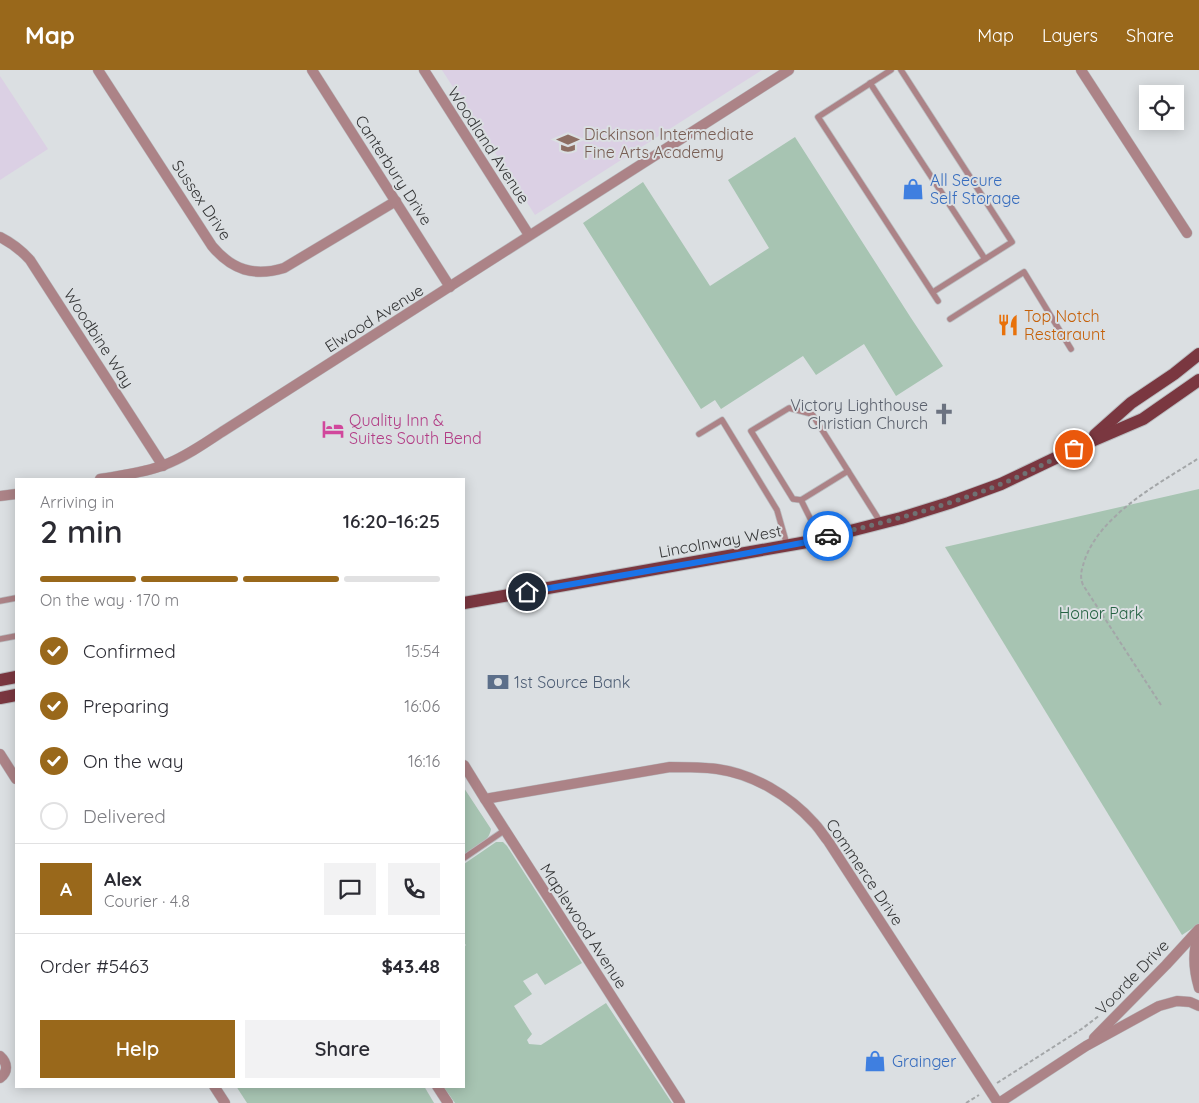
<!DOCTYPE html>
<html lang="en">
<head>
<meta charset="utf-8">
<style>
	body { margin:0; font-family:Quicksand,sans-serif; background:#f2f2f3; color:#2b2b33; height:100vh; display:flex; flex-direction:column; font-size:19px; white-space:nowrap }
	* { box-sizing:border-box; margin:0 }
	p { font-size:16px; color:#7c7c81 }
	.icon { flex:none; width:28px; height:28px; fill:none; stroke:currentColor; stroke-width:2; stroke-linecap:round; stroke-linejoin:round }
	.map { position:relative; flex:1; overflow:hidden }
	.panel { position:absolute; left:15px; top:408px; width:450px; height:610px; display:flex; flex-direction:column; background:#fff; border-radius:0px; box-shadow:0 2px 12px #0003 }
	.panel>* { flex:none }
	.fabs { position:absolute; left:1139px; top:15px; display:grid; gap:10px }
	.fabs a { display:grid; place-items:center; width:45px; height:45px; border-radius:0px; background:#fff; box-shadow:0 2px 12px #0003; font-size:25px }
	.pin { position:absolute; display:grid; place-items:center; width:42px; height:42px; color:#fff; margin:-21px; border:2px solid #fff; border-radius:50%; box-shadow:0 1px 5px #0007 }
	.courier { position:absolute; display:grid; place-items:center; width:50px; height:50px; margin:-25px; border:4px solid #1a73e8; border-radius:50%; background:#fff; color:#222; box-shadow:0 1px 6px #0007 }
	.overview em { font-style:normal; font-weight:600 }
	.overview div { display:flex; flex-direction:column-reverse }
	.overview { display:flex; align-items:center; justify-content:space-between; height:85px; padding:0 25px }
	h1 { font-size:32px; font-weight:600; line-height:38px }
	.bar { display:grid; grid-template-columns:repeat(4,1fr); gap:8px 5px; align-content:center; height:60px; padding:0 25px }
	.bar i { height:6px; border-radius:4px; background:#e1e1e2 }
	.bar .selected { background:#99681b }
	.bar p { grid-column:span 4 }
	.line { display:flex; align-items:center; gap:12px; padding:0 25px; border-top:1px solid #e1e1e2 }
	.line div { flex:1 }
	.round { display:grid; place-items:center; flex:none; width:52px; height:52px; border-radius:0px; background:#f2f2f3 }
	ol { padding:0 25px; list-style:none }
	li { display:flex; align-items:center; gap:15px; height:55px }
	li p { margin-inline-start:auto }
	li .icon { padding:5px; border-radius:50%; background:#99681b; color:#fff; stroke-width:4 }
	li:last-child { color:#7c7c81 }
	li i { width:28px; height:28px; border:2px solid #e1e1e2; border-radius:50% }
	.cta { display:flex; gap:10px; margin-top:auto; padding:10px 25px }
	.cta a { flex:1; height:58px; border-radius:0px; background:#99681b; color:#fff; font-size:20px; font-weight:600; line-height:58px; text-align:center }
	.cta a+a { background:#f2f2f3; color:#2b2b33 }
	header { display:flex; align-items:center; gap:30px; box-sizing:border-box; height:70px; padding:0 25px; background:#99681b; color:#fff }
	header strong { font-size:24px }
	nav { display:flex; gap:28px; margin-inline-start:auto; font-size:18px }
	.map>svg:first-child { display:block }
	.education { fill:#dbd0e4 }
	.green { fill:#a7c4b2 }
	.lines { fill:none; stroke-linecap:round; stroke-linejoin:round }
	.service-casing { stroke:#babdc0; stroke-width:7 }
	.minor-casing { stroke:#babdc0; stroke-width:11 }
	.tertiary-casing { stroke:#babdc0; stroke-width:11 }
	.primary-casing { stroke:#babdc0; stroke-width:14 }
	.path { stroke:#a3a6a8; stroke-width:2; stroke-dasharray:4 2.5; stroke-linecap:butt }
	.service { stroke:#ac8387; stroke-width:5.5 }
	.minor { stroke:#ac8387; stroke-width:10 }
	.tertiary { stroke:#ac8387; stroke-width:10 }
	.primary { stroke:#7a3740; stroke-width:12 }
	.done { stroke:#6f7173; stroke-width:5; stroke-dasharray:0 9 }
	.route { stroke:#1a73e8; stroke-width:6 }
	.labels { text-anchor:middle; stroke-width:4; stroke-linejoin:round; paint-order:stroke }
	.education-label { font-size:16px; fill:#785e54; stroke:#dbdfe2; text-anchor:start }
	.street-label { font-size:16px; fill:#353637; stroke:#dbdfe2 }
	.shop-label { font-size:16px; fill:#366cbe; stroke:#dbdfe2; text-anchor:start }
	.food-label { font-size:16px; fill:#c56008; stroke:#dbdfe2; text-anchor:start }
	.worship-label { font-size:16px; fill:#5b616d; stroke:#dbdfe2; text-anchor:end }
	.hotel-label { font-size:16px; fill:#b23c85; stroke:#dbdfe2; text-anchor:start }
	.park-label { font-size:16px; fill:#256243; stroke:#dbdfe2 }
	.service-label { font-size:16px; fill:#4e5e75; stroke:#dbdfe2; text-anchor:start }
</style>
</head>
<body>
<header>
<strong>Map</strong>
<nav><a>Map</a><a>Layers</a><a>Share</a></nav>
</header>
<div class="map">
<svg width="1199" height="1033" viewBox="0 0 1199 1033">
	<rect width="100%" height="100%" fill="#dbdfe2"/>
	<!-- education -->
	<g class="education">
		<path d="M442,0H762L535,145Z"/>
		<path d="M0,6L48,79L0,110Z"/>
	</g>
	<!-- green -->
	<g class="green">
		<path d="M795,67L911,248L943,296L896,326L864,274L816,305L803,286L721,339L715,330L701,339L583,153L643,112L710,216L769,178L728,110Z"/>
		<path d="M1199,419V854L1182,865L945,477Z"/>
		<path d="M464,718L491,759C489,773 474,778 464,785Z"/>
		<path d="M496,772H503L507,776L582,893L545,915L537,903L523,911L532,924L514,936L532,964L527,970L529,974L541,975L606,933L672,1033H455L448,1023H447L442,1016H464V877L466,875L464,873V794Z"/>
		<path d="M236,1016H424L434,1033H247Z"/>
	</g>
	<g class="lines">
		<!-- service casing -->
		<g class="service-casing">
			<g id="service">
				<path d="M891,0L818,47L938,231"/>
				<path d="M901,0L1012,172L933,222"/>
				<path d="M870,13L985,189"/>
				<path d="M950,249L1024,202L1071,279"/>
				<path d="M699,364L722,350L777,440L787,475"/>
				<path d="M801,430L848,401"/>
				<path d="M820,468L801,430L793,429L751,361L789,338L812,344L881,453"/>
				<path d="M0,531L16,528"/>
				<path d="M0,569L16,566"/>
				<path d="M464,788L505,760"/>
			</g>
		</g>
		<!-- minor casing -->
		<g class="minor-casing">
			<g id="minor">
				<path d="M98,0L212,176C232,200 254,207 284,198L396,131"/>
				<path d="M312,0L450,217"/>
				<path d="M424,0L529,165"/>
				<path d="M1081,0L1187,163"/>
				<path d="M0,167C12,173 21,180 30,190L163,396"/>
				<path d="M485,729L680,1033"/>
				<path d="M1199,864C1192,881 1194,901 1199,918"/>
				<path d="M0,986C8,993 8,1002 0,1008"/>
				<path d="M437,1016L448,1033"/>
			</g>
		</g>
		<!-- tertiary casing -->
		<g class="tertiary-casing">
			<g id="tertiary">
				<path d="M100,409C121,405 144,403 164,395C186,387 206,372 225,360L789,0"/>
				<path d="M0,426L16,424"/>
				<path d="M0,684L16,709"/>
				<path d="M464,695L485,729L670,697C686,697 701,697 717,699C753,704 789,725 814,753C819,758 823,765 828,771L998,1033"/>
				<path d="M1094,968L1166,895L1199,859"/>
				<path d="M214,1016L225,1033"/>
				<path d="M999,1033L1086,976L1159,936L1177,931L1190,932L1199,936"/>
			</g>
		</g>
		<!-- primary casing -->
		<g class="primary-casing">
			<g id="primary">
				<path d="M1095,365L1131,333L1174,304L1199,284"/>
				<path d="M464,533L807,472L901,448L949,433L1001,414L1087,373L1143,349L1199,310"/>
				<path d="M0,610L16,607"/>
				<path d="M0,628L16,625"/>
			</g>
		</g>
		<!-- path -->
		<g class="path">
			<path d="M1161,635L1083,515C1079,505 1082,499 1085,489C1102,443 1160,413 1199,388"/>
			<path d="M997,1013L1083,958L1100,945"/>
			<path d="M966,1033L979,1025"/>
		</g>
		<!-- service -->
		<use href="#service" class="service"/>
		<!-- minor -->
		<use href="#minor" class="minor"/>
		<!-- tertiary -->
		<use href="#tertiary" class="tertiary"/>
		<!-- primary -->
		<use href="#primary" class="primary"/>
	</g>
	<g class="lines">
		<!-- done -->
		<path class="done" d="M828,466C886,452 945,437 1001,414C1026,404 1050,391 1074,379"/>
		<!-- route -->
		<path class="route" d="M527,522L722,488L807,472L828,466"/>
	</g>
	<!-- icons -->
	<defs>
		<g id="school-bare" transform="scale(1.725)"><path d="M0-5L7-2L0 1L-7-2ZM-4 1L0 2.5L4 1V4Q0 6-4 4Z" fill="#8d6e63" stroke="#dbdfe2" stroke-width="2.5" paint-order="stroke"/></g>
		<g id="shop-bare" transform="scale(1.725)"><path d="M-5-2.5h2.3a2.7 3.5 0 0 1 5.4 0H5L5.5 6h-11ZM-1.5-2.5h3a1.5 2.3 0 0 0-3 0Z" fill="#3f7fe0" stroke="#dbdfe2" stroke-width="2.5" paint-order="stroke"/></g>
		<g id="restaurant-bare" transform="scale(1.725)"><path d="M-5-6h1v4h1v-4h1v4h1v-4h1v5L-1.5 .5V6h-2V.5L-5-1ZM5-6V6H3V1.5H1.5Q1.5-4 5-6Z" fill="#e8710a" stroke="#dbdfe2" stroke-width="2.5" paint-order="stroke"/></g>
		<g id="church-bare" transform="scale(1.725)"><path d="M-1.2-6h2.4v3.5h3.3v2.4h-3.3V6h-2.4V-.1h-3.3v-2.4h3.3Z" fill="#6b7280" stroke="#dbdfe2" stroke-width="2.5" paint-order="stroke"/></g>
		<g id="hotel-bare" transform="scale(1.725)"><path d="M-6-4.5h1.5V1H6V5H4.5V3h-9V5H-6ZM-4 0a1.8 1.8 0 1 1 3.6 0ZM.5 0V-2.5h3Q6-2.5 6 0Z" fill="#d1479c" stroke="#dbdfe2" stroke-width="2.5" paint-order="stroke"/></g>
		<g id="bank-bare" transform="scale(1.725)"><path d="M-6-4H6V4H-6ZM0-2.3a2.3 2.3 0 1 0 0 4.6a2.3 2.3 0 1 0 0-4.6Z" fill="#5c6f8a" stroke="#dbdfe2" stroke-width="2.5" paint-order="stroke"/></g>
	</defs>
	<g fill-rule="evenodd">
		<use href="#school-bare" x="568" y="73"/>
		<use href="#shop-bare" x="913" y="119"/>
		<use href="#restaurant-bare" x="1008" y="255"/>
		<use href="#church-bare" x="944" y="344"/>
		<use href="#hotel-bare" x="333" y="359"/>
		<use href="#bank-bare" x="498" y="612"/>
		<use href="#shop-bare" x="875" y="991"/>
	</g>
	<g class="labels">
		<!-- education labels -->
		<g class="education-label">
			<text x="584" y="70">Dickinson Intermediate<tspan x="584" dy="18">Fine Arts Academy</tspan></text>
		</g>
		<!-- street labels -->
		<g class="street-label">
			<text transform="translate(489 75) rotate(57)" y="6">Woodland Avenue</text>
			<text transform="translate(394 100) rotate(57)" y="6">Canterbury Drive</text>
			<text transform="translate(202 130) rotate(56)" y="6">Sussex Drive</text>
			<text transform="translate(374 248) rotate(-32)" y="6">Elwood Avenue</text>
			<text transform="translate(99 268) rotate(57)" y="6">Woodbine Way</text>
			<text transform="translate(720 471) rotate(-10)" y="6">Lincolnway West</text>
			<text transform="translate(865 802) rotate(56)" y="6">Commerce Drive</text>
			<text transform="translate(584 856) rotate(57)" y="6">Maplewood Avenue</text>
			<text transform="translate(1132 907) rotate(-46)" y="6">Voorde Drive</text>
		</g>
		<!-- shop labels -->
		<g class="shop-label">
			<text x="930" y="116">All Secure<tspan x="930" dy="18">Self Storage</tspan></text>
			<text x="892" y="997">Grainger</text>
		</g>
		<!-- food labels -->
		<g class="food-label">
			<text x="1024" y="252">Top Notch<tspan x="1024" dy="18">Restaraunt</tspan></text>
		</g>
		<!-- worship labels -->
		<g class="worship-label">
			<text x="928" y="341">Victory Lighthouse<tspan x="928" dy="18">Christian Church</tspan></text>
		</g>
		<!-- hotel labels -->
		<g class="hotel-label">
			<text x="349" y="356">Quality Inn &amp;<tspan x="349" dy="18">Suites South Bend</tspan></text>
		</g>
		<!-- park labels -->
		<g class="park-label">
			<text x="1101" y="549">Honor Park</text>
		</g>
		<!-- service labels -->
		<g class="service-label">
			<text x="514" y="618">1st Source Bank</text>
		</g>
	</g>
</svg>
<div class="fabs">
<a><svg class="icon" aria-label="locate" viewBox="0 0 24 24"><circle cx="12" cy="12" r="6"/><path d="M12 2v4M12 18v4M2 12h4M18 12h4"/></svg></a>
</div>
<div class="pin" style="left:1074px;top:379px;background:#ea580c"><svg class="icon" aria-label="bag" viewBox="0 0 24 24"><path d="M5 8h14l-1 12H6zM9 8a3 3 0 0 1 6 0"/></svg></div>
<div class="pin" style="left:527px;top:522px;background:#1f2937"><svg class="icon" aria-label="home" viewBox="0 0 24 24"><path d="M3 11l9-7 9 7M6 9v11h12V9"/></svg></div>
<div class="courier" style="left:828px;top:466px"><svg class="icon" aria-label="car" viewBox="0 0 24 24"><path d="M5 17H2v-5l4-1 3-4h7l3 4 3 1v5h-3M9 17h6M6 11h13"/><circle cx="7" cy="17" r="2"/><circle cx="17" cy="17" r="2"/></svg></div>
<section class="panel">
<div class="overview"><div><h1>2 min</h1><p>Arriving in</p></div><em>16:20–16:25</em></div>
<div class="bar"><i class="selected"></i><i class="selected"></i><i class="selected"></i><i></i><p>On the way · 170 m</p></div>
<ol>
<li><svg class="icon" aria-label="check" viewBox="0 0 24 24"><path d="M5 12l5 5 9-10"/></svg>Confirmed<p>15:54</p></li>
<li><svg class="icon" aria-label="check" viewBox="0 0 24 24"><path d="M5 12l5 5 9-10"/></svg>Preparing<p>16:06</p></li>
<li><svg class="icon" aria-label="check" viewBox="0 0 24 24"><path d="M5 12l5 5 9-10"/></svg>On the way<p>16:16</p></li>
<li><i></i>Delivered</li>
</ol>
<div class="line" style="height:90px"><b class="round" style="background:#99681b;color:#fff">A</b><div><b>Alex</b><p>Courier · 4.8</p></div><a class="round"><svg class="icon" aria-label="chat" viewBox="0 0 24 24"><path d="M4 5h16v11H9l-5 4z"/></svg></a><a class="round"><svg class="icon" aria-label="phone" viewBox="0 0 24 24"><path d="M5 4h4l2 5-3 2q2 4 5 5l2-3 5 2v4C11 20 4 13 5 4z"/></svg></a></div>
<div class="line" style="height:65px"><div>Order #5463</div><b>$43.48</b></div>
<div class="cta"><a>Help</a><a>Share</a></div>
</section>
</div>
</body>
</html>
